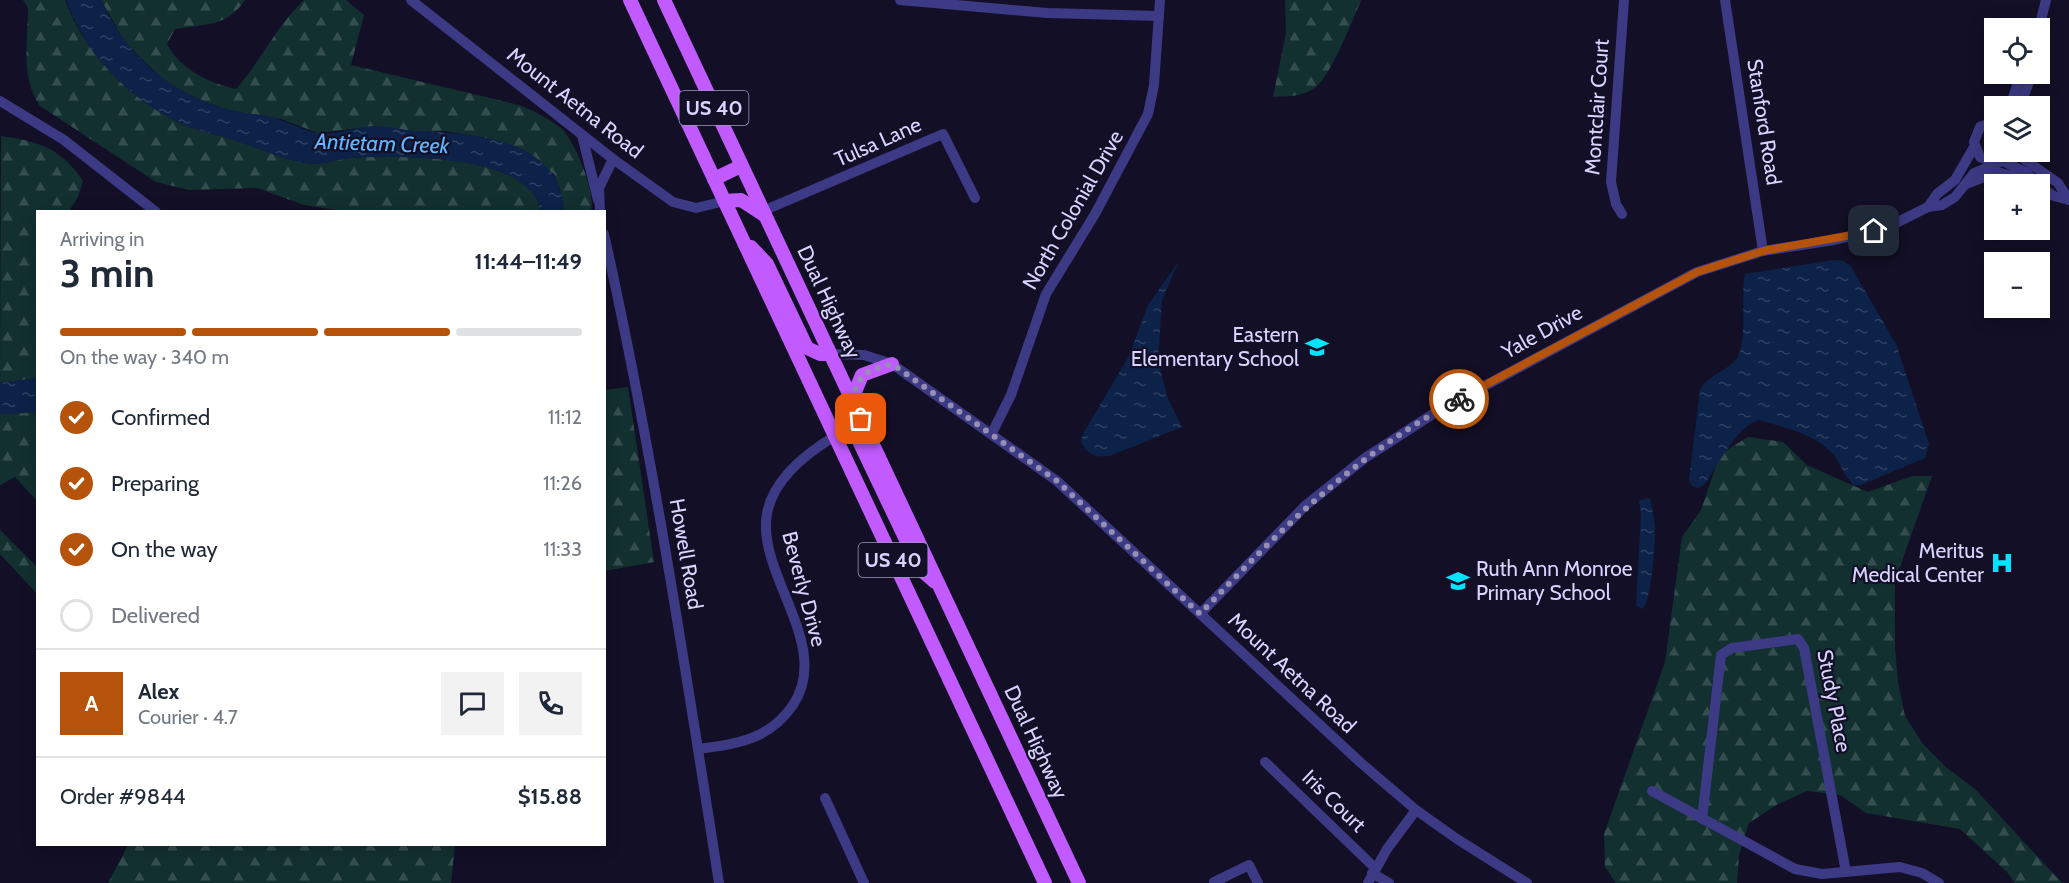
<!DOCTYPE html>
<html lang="en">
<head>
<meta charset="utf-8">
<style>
	body { margin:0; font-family:Cabin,sans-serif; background:#f2f2f3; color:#1f2937; height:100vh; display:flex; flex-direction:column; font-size:22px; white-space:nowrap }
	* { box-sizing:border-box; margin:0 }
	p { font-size:20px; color:#747a83 }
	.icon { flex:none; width:33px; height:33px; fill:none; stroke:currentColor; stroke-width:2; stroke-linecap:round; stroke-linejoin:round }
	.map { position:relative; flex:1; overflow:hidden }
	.side { position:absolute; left:36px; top:210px; width:570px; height:636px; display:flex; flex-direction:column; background:#fff; border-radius:0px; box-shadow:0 3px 15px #0003 }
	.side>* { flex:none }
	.controls { position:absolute; left:1984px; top:18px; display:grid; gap:12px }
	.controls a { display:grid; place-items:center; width:66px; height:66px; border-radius:0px; background:#fff; box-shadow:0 3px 15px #0003; font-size:30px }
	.pin { position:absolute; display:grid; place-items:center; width:51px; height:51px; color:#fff; margin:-26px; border-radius:12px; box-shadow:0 3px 9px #0006 }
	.courier { position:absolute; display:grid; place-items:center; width:60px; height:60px; margin:-30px; border:4px solid #b45309; border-radius:50%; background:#fff; color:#222; box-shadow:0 2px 8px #0007 }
	.headline em { font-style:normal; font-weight:700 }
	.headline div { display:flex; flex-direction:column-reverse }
	.headline { display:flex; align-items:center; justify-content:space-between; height:102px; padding:0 24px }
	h1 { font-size:39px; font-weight:700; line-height:45px }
	.bar { display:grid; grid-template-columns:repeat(4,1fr); gap:9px 6px; align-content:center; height:72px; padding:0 24px }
	.bar i { height:8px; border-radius:4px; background:#e0e1e3 }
	.bar .active { background:#b45309 }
	.bar p { grid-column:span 4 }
	.line { display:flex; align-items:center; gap:15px; padding:0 24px; border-top:2px solid #e0e1e3 }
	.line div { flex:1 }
	.round { display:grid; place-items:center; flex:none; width:63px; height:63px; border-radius:0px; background:#f2f2f3 }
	ol { padding:0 24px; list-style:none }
	li { display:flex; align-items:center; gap:18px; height:66px }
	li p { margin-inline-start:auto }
	li .icon { padding:6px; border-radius:50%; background:#b45309; color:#fff; stroke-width:4 }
	li:last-child { color:#747a83 }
	li i { width:33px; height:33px; border:3px solid #e0e1e3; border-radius:50% }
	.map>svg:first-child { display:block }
	.forest { fill:url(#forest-firs) }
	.water { fill:url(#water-ripples) }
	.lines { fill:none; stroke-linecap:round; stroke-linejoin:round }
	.minor { stroke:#3d3a85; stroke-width:10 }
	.major { stroke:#c25bff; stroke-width:14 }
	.done { stroke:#948fb3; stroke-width:6; stroke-dasharray:0 10.8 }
	.route { stroke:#b45309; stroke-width:8 }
	.labels { text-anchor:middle; stroke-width:4.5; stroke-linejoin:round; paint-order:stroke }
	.shield { fill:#130f26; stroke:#9e99be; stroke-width:1.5 }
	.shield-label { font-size:20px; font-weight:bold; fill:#d9d4ff }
	.street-label { font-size:21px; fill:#d9d4ff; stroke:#130f26 }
	.poi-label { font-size:21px; fill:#d9d4ff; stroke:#130f26; text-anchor:end }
	.water-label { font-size:22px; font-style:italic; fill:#62b6ff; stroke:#130f26 }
</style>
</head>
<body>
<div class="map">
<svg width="2069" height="883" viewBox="0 0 2069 883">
	<defs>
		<pattern id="forest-firs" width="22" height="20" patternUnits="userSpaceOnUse" patternTransform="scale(1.5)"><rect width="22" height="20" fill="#12302f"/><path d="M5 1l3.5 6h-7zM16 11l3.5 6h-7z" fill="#344d4e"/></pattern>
		<pattern id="water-ripples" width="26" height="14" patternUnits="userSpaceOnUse" patternTransform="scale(1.5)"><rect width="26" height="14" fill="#0c2248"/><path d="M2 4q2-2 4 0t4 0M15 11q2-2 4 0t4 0" fill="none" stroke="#2f4163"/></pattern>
	</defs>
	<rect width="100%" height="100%" fill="#130f26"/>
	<!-- forest -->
	<g class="forest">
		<path d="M23,0H65C85,55 135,105 189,127C205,133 222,135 237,141C261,149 286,161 311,164C324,165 338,159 351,158C393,155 534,153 540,211L337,210L304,205L257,188L189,190L156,182L40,106C20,78 28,40 28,8Z"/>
		<path d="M101,0H245C227,27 205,24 175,29L167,44C180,69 209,83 236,89C261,61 277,25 304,0H346L364,15L351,65L519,105C534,111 548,118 561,128C575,140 596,194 591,211H564L560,189L554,174L497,140L444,131L419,132L377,126L318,133L281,119L229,110L200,100L171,86L146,63L124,41Z"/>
		<path d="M1285,0H1361C1353,20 1331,74 1317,86C1305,97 1288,96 1273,97L1286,33Z"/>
		<path d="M1,136C38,141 61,148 83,181L78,197L69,211L38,212L37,378L0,383Z"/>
		<path d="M628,387L654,562L605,571V390Z"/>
		<path d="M37,412V501L15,477L0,485V414Z"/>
		<path d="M1748,437L1783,442L1807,465L1868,492L1912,476H1932L1895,581V648L1898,682L1905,716L1923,744L1947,768L1975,789L2062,883H2015L2007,872L1960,829L1866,813L1840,795L1807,791L1778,804L1749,823L1739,855L1737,883H1616L1605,867L1604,834L1665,662L1682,537L1701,510L1720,454Z"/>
		<path d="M0,530L37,567V594L0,554Z"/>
		<path d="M128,845V844L455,845L451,883H108Z"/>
	</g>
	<!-- water -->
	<g class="water">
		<path d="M66,0H101C125,54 170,93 227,109C241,113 257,114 271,117C287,121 303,131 319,133C339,135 358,126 377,126C391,126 405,131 418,131C474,134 561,138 564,211H540C534,153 393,155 351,158C338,159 324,165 311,164C286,161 261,149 237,141C222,135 205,133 189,127C135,105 85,55 66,0Z"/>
		<path d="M1834,260L1843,261L1850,265L1896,344L1929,444L1925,458L1861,485H1854C1844,476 1841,464 1833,454C1814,433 1785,428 1759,420C1739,424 1717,466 1705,484L1698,488L1692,486L1689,480L1700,390C1708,375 1723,373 1735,361C1749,346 1740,296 1745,274Z"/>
		<path d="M1179,261L1162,300L1158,361L1168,399L1182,427L1109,456C1094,458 1088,454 1081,442L1083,434L1129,356L1148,305Z"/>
		<path d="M37,378V412L0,414V383Z"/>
		<path d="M1648,498L1650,499C1652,508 1654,517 1655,527C1656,540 1651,601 1643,609L1636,606L1641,515L1639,501Z"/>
	</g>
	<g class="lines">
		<!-- minor -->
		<g class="minor">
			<path d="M411,0L613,159L673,202L696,208L725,201"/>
			<path d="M900,0L1047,13L1159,16"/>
			<path d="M1725,0L1763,251"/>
			<path d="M2039,28L2046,0"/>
			<path d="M0,101L64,140L156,212"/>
			<path d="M2010,106L2021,74"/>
			<path d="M2020,106L2032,74"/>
			<path d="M582,135L598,200"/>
			<path d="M2019,152L2025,160L2058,183L2069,200"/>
			<path d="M2003,161L2027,173L2037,184"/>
			<path d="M1995,163L1980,157L1974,142L1980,127L1995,121"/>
			<path d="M1966,184L1997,172L2030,180"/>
			<path d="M2040,187L2054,196L2069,200"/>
			<path d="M1928,207L1937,194L1955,180L1974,147"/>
			<path d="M763,211L943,134L975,198"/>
			<path d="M600,212L599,188L613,159"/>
			<path d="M1622,214L1616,204L1611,182L1624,0"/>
			<path d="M604,234C652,449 685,666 719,883"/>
			<path d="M830,354L864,355L892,364L1057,481L1361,763L1416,810L1457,839L1527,883"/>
			<path d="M992,433L1011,395L1046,294L1095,214L1148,114L1154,85L1160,0"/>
			<path d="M1200,614L1305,506L1365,458L1436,412L1697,272L1763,251L1834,240L1886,228L1928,207L1942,205L1955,197L1974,173L2003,161L2013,152"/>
			<path d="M698,749C737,744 769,740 793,705C831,648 763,581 766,522C768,483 805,454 835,436"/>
			<path d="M1265,762L1375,868"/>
			<path d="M1652,791L1795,869L1822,874L1900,867L1922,873L1939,883"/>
			<path d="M825,798L864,883"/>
			<path d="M1702,819L1721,655L1732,648L1798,639L1804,648L1846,872"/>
			<path d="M1372,873L1389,883"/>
			<path d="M1214,882L1249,865L1258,883"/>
			<path d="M1368,883L1387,849L1416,810"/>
		</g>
		<!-- major -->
		<g class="major">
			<path d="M630,0L1045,883"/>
			<path d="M664,0L1079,883"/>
			<path d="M714,179L741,166"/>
			<path d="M725,201L741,200L764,215"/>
			<path d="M751,247L767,264L807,348L820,354H830"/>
			<path d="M852,399L862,375L892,364"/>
			<path d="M835,436L849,433L858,439L920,569L935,582"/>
		</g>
	</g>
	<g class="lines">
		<!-- done -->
		<path class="done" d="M861,419L852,399C861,372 865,371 892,364L1057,481L1200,614C1283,527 1352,457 1459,399"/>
		<!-- route -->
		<path class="route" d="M1459,399L1697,272L1763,251L1874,231"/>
	</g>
	<!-- icons -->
	<defs>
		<g id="school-bare" transform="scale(1.8)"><path d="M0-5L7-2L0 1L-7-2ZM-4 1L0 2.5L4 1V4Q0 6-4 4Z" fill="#00e5ff" stroke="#130f26" stroke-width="2.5" paint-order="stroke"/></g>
		<g id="hospital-bare" transform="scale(1.8)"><path d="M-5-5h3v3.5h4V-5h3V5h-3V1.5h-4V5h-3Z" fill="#00e5ff" stroke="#130f26" stroke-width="2.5" paint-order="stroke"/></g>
	</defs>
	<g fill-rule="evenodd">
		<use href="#school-bare" x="1317" y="347"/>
		<use href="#hospital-bare" x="2002" y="563"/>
		<use href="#school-bare" x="1458" y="581"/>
	</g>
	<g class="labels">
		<!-- shield labels -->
		<g class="shield">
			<rect x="679.5" y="91" width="69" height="34" rx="4.5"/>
			<rect x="858.5" y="543" width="69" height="34" rx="4.5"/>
		</g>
		<g class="shield-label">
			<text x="714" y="115">US 40</text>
			<text x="893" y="567">US 40</text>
		</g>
		<!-- street labels -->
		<g class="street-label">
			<text transform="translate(575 103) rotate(38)" y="7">Mount Aetna Road</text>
			<text transform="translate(1597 107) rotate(-86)" y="7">Montclair Court</text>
			<text transform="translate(1764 122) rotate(81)" y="7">Stanford Road</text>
			<text transform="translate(878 142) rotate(-24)" y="7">Tulsa Lane</text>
			<text transform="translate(1073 210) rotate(-60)" y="7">North Colonial Drive</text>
			<text transform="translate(829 302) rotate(65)" y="7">Dual Highway</text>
			<text transform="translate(1542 332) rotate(-29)" y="7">Yale Drive</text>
			<text transform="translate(686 554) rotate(80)" y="7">Howell Road</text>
			<text transform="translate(804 589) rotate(75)" y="7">Beverly Drive</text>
			<text transform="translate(1292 673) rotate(43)" y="7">Mount Aetna Road</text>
			<text transform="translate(1834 701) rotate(79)" y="7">Study Place</text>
			<text transform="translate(1036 742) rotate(65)" y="7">Dual Highway</text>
			<text transform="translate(1334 801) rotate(44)" y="7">Iris Court</text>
		</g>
		<!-- poi labels -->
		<g class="poi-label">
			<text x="1299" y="342">Eastern<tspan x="1299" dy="24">Elementary School</tspan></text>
			<text x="1984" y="558">Meritus<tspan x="1984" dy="24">Medical Center</tspan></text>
			<text x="1476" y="576" text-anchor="start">Ruth Ann Monroe<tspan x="1476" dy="24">Primary School</tspan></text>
		</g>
		<!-- water labels -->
		<g class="water-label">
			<text transform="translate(382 143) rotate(2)" y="8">Antietam Creek</text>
		</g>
	</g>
</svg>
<div class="controls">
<a><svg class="icon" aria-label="locate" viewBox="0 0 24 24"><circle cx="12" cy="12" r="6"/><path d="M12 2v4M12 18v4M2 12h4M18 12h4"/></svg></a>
<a><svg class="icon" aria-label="layers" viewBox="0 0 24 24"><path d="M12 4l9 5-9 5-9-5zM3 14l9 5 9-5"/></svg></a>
<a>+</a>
<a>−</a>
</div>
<div class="pin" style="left:861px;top:419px;background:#ea580c"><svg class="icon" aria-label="bag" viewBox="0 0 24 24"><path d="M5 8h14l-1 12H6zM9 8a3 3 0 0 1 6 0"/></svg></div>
<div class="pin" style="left:1874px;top:231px;background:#1f2937"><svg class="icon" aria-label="home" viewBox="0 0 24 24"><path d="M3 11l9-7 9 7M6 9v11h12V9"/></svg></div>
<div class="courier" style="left:1459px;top:399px"><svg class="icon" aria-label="bike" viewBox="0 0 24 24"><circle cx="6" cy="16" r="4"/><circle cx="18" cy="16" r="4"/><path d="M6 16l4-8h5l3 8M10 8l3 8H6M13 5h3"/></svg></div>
<section class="side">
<div class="headline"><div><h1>3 min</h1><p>Arriving in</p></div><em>11:44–11:49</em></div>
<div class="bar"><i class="active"></i><i class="active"></i><i class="active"></i><i></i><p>On the way · 340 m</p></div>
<ol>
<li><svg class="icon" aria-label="check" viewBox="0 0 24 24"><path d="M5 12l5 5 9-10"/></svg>Confirmed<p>11:12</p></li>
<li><svg class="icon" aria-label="check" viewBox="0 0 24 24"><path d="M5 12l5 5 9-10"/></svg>Preparing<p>11:26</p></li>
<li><svg class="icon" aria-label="check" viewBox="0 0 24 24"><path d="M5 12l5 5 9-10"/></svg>On the way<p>11:33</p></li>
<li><i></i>Delivered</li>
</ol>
<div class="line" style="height:108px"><b class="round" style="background:#b45309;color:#fff">A</b><div><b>Alex</b><p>Courier · 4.7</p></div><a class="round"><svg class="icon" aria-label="chat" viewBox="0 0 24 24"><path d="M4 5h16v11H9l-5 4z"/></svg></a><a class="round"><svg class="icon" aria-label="phone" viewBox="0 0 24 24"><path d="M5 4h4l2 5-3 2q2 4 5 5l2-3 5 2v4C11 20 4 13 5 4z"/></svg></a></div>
<div class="line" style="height:78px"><div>Order #9844</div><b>$15.88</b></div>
</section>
</div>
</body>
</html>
